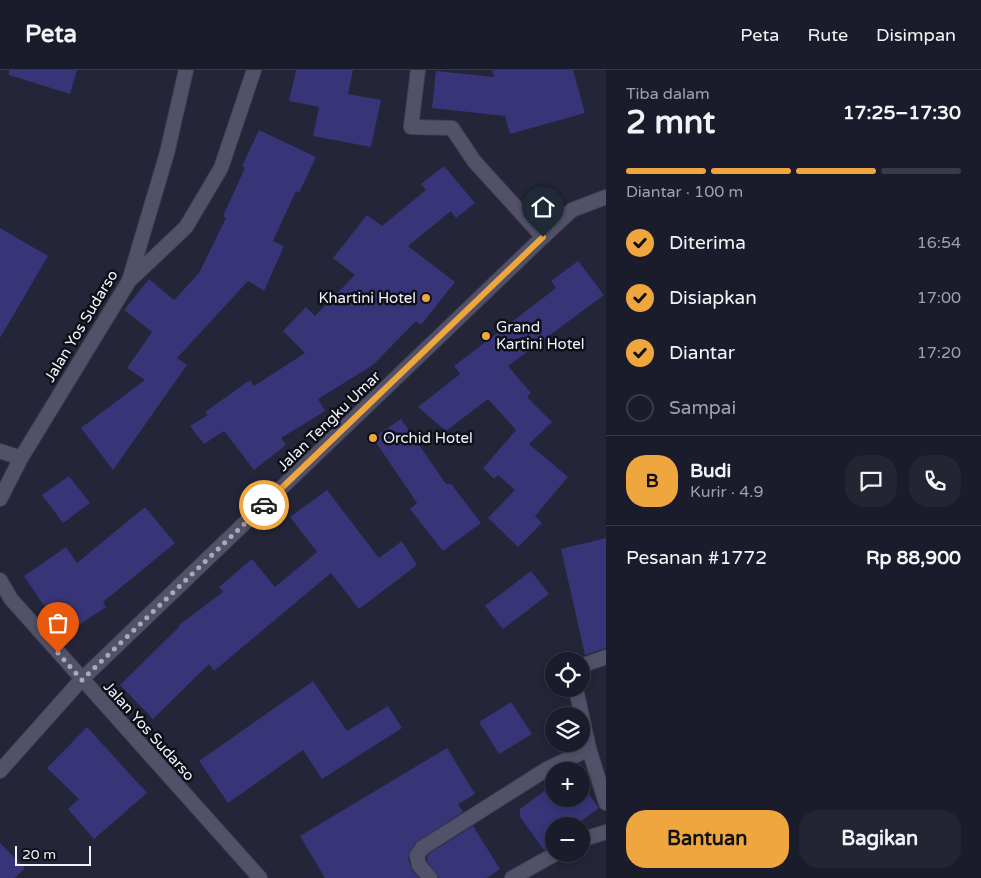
<!DOCTYPE html>
<html lang="id">
<head>
<meta charset="utf-8">
<style>
	body { margin:0; font-family:"Varela Round",sans-serif; background:#242533; color:#f1f3f6; height:100vh; display:flex; flex-direction:column; font-size:19px; white-space:nowrap }
	* { box-sizing:border-box; margin:0 }
	p { font-size:16px; color:#a0a1a9 }
	.icon { flex:none; width:28px; height:28px; fill:none; stroke:currentColor; stroke-width:2; stroke-linecap:round; stroke-linejoin:round }
	.map { position:relative; flex:1; overflow:hidden }
	.sheet { display:flex; flex-direction:column; background:#1b1c2b; width:375px }
	.sheet>* { flex:none }
	.fabs { position:absolute; left:545px; top:582px; display:grid; gap:10px }
	.fabs a { display:grid; place-items:center; width:45px; height:45px; border-radius:50%; background:#1b1c2b; box-shadow:0 2px 8px #0003,0 0 0 1px #393a47; font-size:25px }
	.scale { position:absolute; left:15px; bottom:12px; width:76px; box-sizing:border-box; padding-left:5px; border:2px solid #f1f2fd; border-top:0; font-size:14px; line-height:18px; white-space:nowrap; color:#f1f2fd; -webkit-text-stroke:4px #0f0f18; paint-order:stroke }
	.pin { position:absolute; display:grid; place-items:center; width:42px; height:42px; color:#fff; margin:-51px -21px; border-radius:50% 50% 50% 0; rotate:-45deg; box-shadow:0 0 5px #0007 }
	.pin .icon { rotate:45deg }
	.courier { position:absolute; display:grid; place-items:center; width:50px; height:50px; margin:-25px; border:4px solid #f0a63e; border-radius:50%; background:#fff; color:#222; box-shadow:0 1px 6px #0007 }
	.summary em { font-style:normal; font-weight:700 }
	.summary div { display:flex; flex-direction:column-reverse }
	.summary { display:flex; align-items:center; justify-content:space-between; height:85px; padding:0 20px }
	h1 { font-size:32px; font-weight:700; line-height:38px }
	.bar { display:grid; grid-template-columns:repeat(4,1fr); gap:8px 5px; align-content:center; height:60px; padding:0 20px }
	.bar i { height:6px; border-radius:4px; background:#393a47 }
	.bar .selected { background:#f0a63e }
	.bar p { grid-column:span 4 }
	.line { display:flex; align-items:center; gap:12px; padding:0 20px; border-top:1px solid #393a47 }
	.line div { flex:1 }
	.round { display:grid; place-items:center; flex:none; width:52px; height:52px; border-radius:20px; background:#242533 }
	ol { padding:0 20px; list-style:none }
	li { display:flex; align-items:center; gap:15px; height:55px }
	li p { margin-inline-start:auto }
	li .icon { padding:5px; border-radius:50%; background:#f0a63e; color:#111; stroke-width:4 }
	li:last-child { color:#a0a1a9 }
	li i { width:28px; height:28px; border:2px solid #393a47; border-radius:50% }
	.action { display:flex; gap:10px; margin-top:auto; padding:10px 20px }
	.action a { flex:1; height:58px; border-radius:20px; background:#f0a63e; color:#111; font-size:20px; font-weight:700; line-height:58px; text-align:center }
	.action a+a { background:#242533; color:#f1f3f6 }
	header { display:flex; align-items:center; gap:30px; box-sizing:border-box; height:70px; padding:0 25px; background:#1b1c2b; border-bottom:1px solid #393a47 }
	header strong { font-size:24px }
	nav { display:flex; gap:28px; margin-inline-start:auto; font-size:18px }
	main { display:flex; flex:1; min-height:0 }
	.map>svg:first-child { display:block }
	.building { fill:#373477 }
	.lines { fill:none; stroke-linecap:round; stroke-linejoin:round }
	.service-casing { stroke:#404051; stroke-width:16 }
	.pedestrian-casing { stroke:#404051; stroke-width:16 }
	.minor-casing { stroke:#404051; stroke-width:16 }
	.tertiary-casing { stroke:#404051; stroke-width:16 }
	.secondary-casing { stroke:#404051; stroke-width:16 }
	.service { stroke:#515269; stroke-width:14 }
	.pedestrian { stroke:#515269; stroke-width:14 }
	.minor { stroke:#515269; stroke-width:14 }
	.tertiary { stroke:#515269; stroke-width:14 }
	.secondary { stroke:#515269; stroke-width:14 }
	.done { stroke:#a9aab8; stroke-width:5; stroke-dasharray:0 9 }
	.route { stroke:#f0a63e; stroke-width:6 }
	.poi-dot { fill:#f0a63e; stroke:#0f0f18; stroke-width:2 }
	.labels { text-anchor:middle; stroke-width:5; stroke-linejoin:round; paint-order:stroke }
	.poi-label { font-size:15px; fill:#f1f2fd; stroke:#0f0f18; text-anchor:start }
	.street-label { font-size:15px; fill:#f1f2fd; stroke:#0f0f18 }
</style>
</head>
<body>
<header>
<strong>Peta</strong>
<nav><a>Peta</a><a>Rute</a><a>Disimpan</a></nav>
</header>
<main>
<div class="map">
<svg width="606" height="808" viewBox="0 0 606 808">
	<rect width="100%" height="100%" fill="#242539"/>
	<!-- building -->
	<g class="building">
		<path d="M9,0H77L70,24L9,5Z"/>
		<path d="M296,0H353L348,24L381,30L371,77L313,66L319,37L289,31Z"/>
		<path d="M492,0H573L585,43L510,64L505,46L432,38L436,1L494,7Z"/>
		<path d="M259,60L316,87L299,123L296,121L273,171L284,176L264,221L248,211L177,288L187,295L113,400L81,358L145,310L127,298L152,262L124,240L149,209L174,230L199,203L226,148L223,146L245,98L242,96Z"/>
		<path d="M444,96L475,133L456,148L451,141L408,176L455,212L421,255L416,251L373,295L318,329L325,341L281,368L286,375L254,400L224,361L204,374L190,356L208,345L205,342L250,310L254,316L305,283L283,261L306,237L315,246L355,205L333,188L367,145L382,156L426,120L421,114Z"/>
		<path d="M0,158L48,186L0,268Z"/>
		<path d="M578,191L604,225L508,296L531,323L527,327L552,352L529,374L568,407L535,446L542,453L518,477L488,448L515,420L498,405L494,409L483,398L516,360L488,329L446,361L418,337L460,304L454,296L556,218L551,211Z"/>
		<path d="M401,349L446,414H451L481,453L443,481L410,439L417,433L373,368Z"/>
		<path d="M69,406L90,433L63,453L42,425Z"/>
		<path d="M327,420L379,488L402,471L417,495L359,539L331,503L214,601L209,594L153,649L120,615L180,556L179,555L223,522L219,517L252,489L275,517L317,482L290,447Z"/>
		<path d="M145,437L175,473L103,532L106,537L64,565L24,506L66,477L77,493Z"/>
		<path d="M606,468V578L585,585L561,479Z"/>
		<path d="M531,501L549,524L503,559L485,536Z"/>
		<path d="M313,611L347,661L388,636L402,658L322,709L303,680L228,733L199,691Z"/>
		<path d="M511,632L532,664L499,684L479,652Z"/>
		<path d="M87,657L147,723L94,769L68,739L79,729L47,698Z"/>
		<path d="M447,678L475,724L458,734L463,742L415,773L408,788L412,800L419,808H325L300,766Z"/>
		<path d="M554,714V729H581V714L599,738L574,756H554V776L544,780L520,747V739Z"/>
		<path d="M473,756L500,799L487,808H439L427,791L428,784Z"/>
		<path d="M0,773L25,798L15,808H0Z"/>
	</g>
	<g class="lines">
		<!-- service casing -->
		<g class="service-casing">
			<g id="service">
				<path d="M418,0L411,57L452,58L474,91L543,167"/>
				<path d="M0,381L21,388"/>
			</g>
		</g>
		<!-- pedestrian casing -->
		<g class="pedestrian-casing">
			<g id="pedestrian">
				<path d="M581,596L606,587"/>
				<path d="M576,619L589,679L606,733"/>
				<path d="M581,770L606,762"/>
				<path d="M430,808L419,795L417,786L422,778L547,699L589,679"/>
				<path d="M512,808L555,784"/>
			</g>
		</g>
		<!-- minor casing -->
		<g class="minor-casing">
			<path id="minor" d="M129,211L186,157L221,98L254,0"/>
		</g>
		<!-- tertiary casing -->
		<g class="tertiary-casing">
			<g id="tertiary">
				<path d="M0,429L21,388L129,211L167,83L186,0"/>
				<path d="M0,510L11,529L260,808"/>
			</g>
		</g>
		<!-- secondary casing -->
		<g class="secondary-casing">
			<path id="secondary" d="M0,701L81,610L543,167L572,140L606,127"/>
		</g>
		<!-- service -->
		<use href="#service" class="service"/>
		<!-- pedestrian -->
		<use href="#pedestrian" class="pedestrian"/>
		<!-- minor -->
		<use href="#minor" class="minor"/>
		<!-- tertiary -->
		<use href="#tertiary" class="tertiary"/>
		<!-- secondary -->
		<use href="#secondary" class="secondary"/>
	</g>
	<g class="lines">
		<!-- done -->
		<path class="done" d="M58,583L82,610L264,435"/>
		<!-- route -->
		<path class="route" d="M264,435L543,167"/>
	</g>
	<!-- markers -->
	<g class="poi-dot">
		<circle cx="426" cy="228" r="5"/>
		<circle cx="486" cy="266" r="5"/>
		<circle cx="373" cy="368" r="5"/>
	</g>
	<g class="labels">
		<!-- poi labels -->
		<g class="poi-label">
			<text x="416" y="233" text-anchor="end">Khartini Hotel</text>
			<text x="496" y="262">Grand<tspan x="496" dy="17">Kartini Hotel</tspan></text>
			<text x="383" y="373">Orchid Hotel</text>
		</g>
		<!-- street labels -->
		<g class="street-label">
			<text transform="translate(81 256) rotate(-59)" y="5">Jalan Yos Sudarso</text>
			<text transform="translate(329 351) rotate(-44)" y="5">Jalan Tengku Umar</text>
			<text transform="translate(149 661) rotate(48)" y="5">Jalan Yos Sudarso</text>
		</g>
	</g>
</svg>
<div class="fabs">
<a><svg class="icon" aria-label="locate" viewBox="0 0 24 24"><circle cx="12" cy="12" r="6"/><path d="M12 2v4M12 18v4M2 12h4M18 12h4"/></svg></a>
<a><svg class="icon" aria-label="layers" viewBox="0 0 24 24"><path d="M12 4l9 5-9 5-9-5zM3 14l9 5 9-5"/></svg></a>
<a>+</a>
<a>−</a>
</div>
<div class="scale">20 m</div>
<div class="pin" style="left:58px;top:583px;background:#ea580c"><svg class="icon" aria-label="bag" viewBox="0 0 24 24"><path d="M5 8h14l-1 12H6zM9 8a3 3 0 0 1 6 0"/></svg></div>
<div class="pin" style="left:543px;top:167px;background:#1f2937"><svg class="icon" aria-label="home" viewBox="0 0 24 24"><path d="M3 11l9-7 9 7M6 9v11h12V9"/></svg></div>
<div class="courier" style="left:264px;top:435px"><svg class="icon" aria-label="car" viewBox="0 0 24 24"><path d="M5 17H2v-5l4-1 3-4h7l3 4 3 1v5h-3M9 17h6M6 11h13"/><circle cx="7" cy="17" r="2"/><circle cx="17" cy="17" r="2"/></svg></div>
</div>
<section class="sheet">
<div class="summary"><div><h1>2 mnt</h1><p>Tiba dalam</p></div><em>17:25–17:30</em></div>
<div class="bar"><i class="selected"></i><i class="selected"></i><i class="selected"></i><i></i><p>Diantar · 100 m</p></div>
<ol>
<li><svg class="icon" aria-label="check" viewBox="0 0 24 24"><path d="M5 12l5 5 9-10"/></svg>Diterima<p>16:54</p></li>
<li><svg class="icon" aria-label="check" viewBox="0 0 24 24"><path d="M5 12l5 5 9-10"/></svg>Disiapkan<p>17:00</p></li>
<li><svg class="icon" aria-label="check" viewBox="0 0 24 24"><path d="M5 12l5 5 9-10"/></svg>Diantar<p>17:20</p></li>
<li><i></i>Sampai</li>
</ol>
<div class="line" style="height:90px"><b class="round" style="background:#f0a63e;color:#111">B</b><div><b>Budi</b><p>Kurir · 4.9</p></div><a class="round"><svg class="icon" aria-label="chat" viewBox="0 0 24 24"><path d="M4 5h16v11H9l-5 4z"/></svg></a><a class="round"><svg class="icon" aria-label="phone" viewBox="0 0 24 24"><path d="M5 4h4l2 5-3 2q2 4 5 5l2-3 5 2v4C11 20 4 13 5 4z"/></svg></a></div>
<div class="line" style="height:65px"><div>Pesanan #1772</div><b>Rp 88,900</b></div>
<div class="action"><a>Bantuan</a><a>Bagikan</a></div>
</section>
</main>
</body>
</html>
